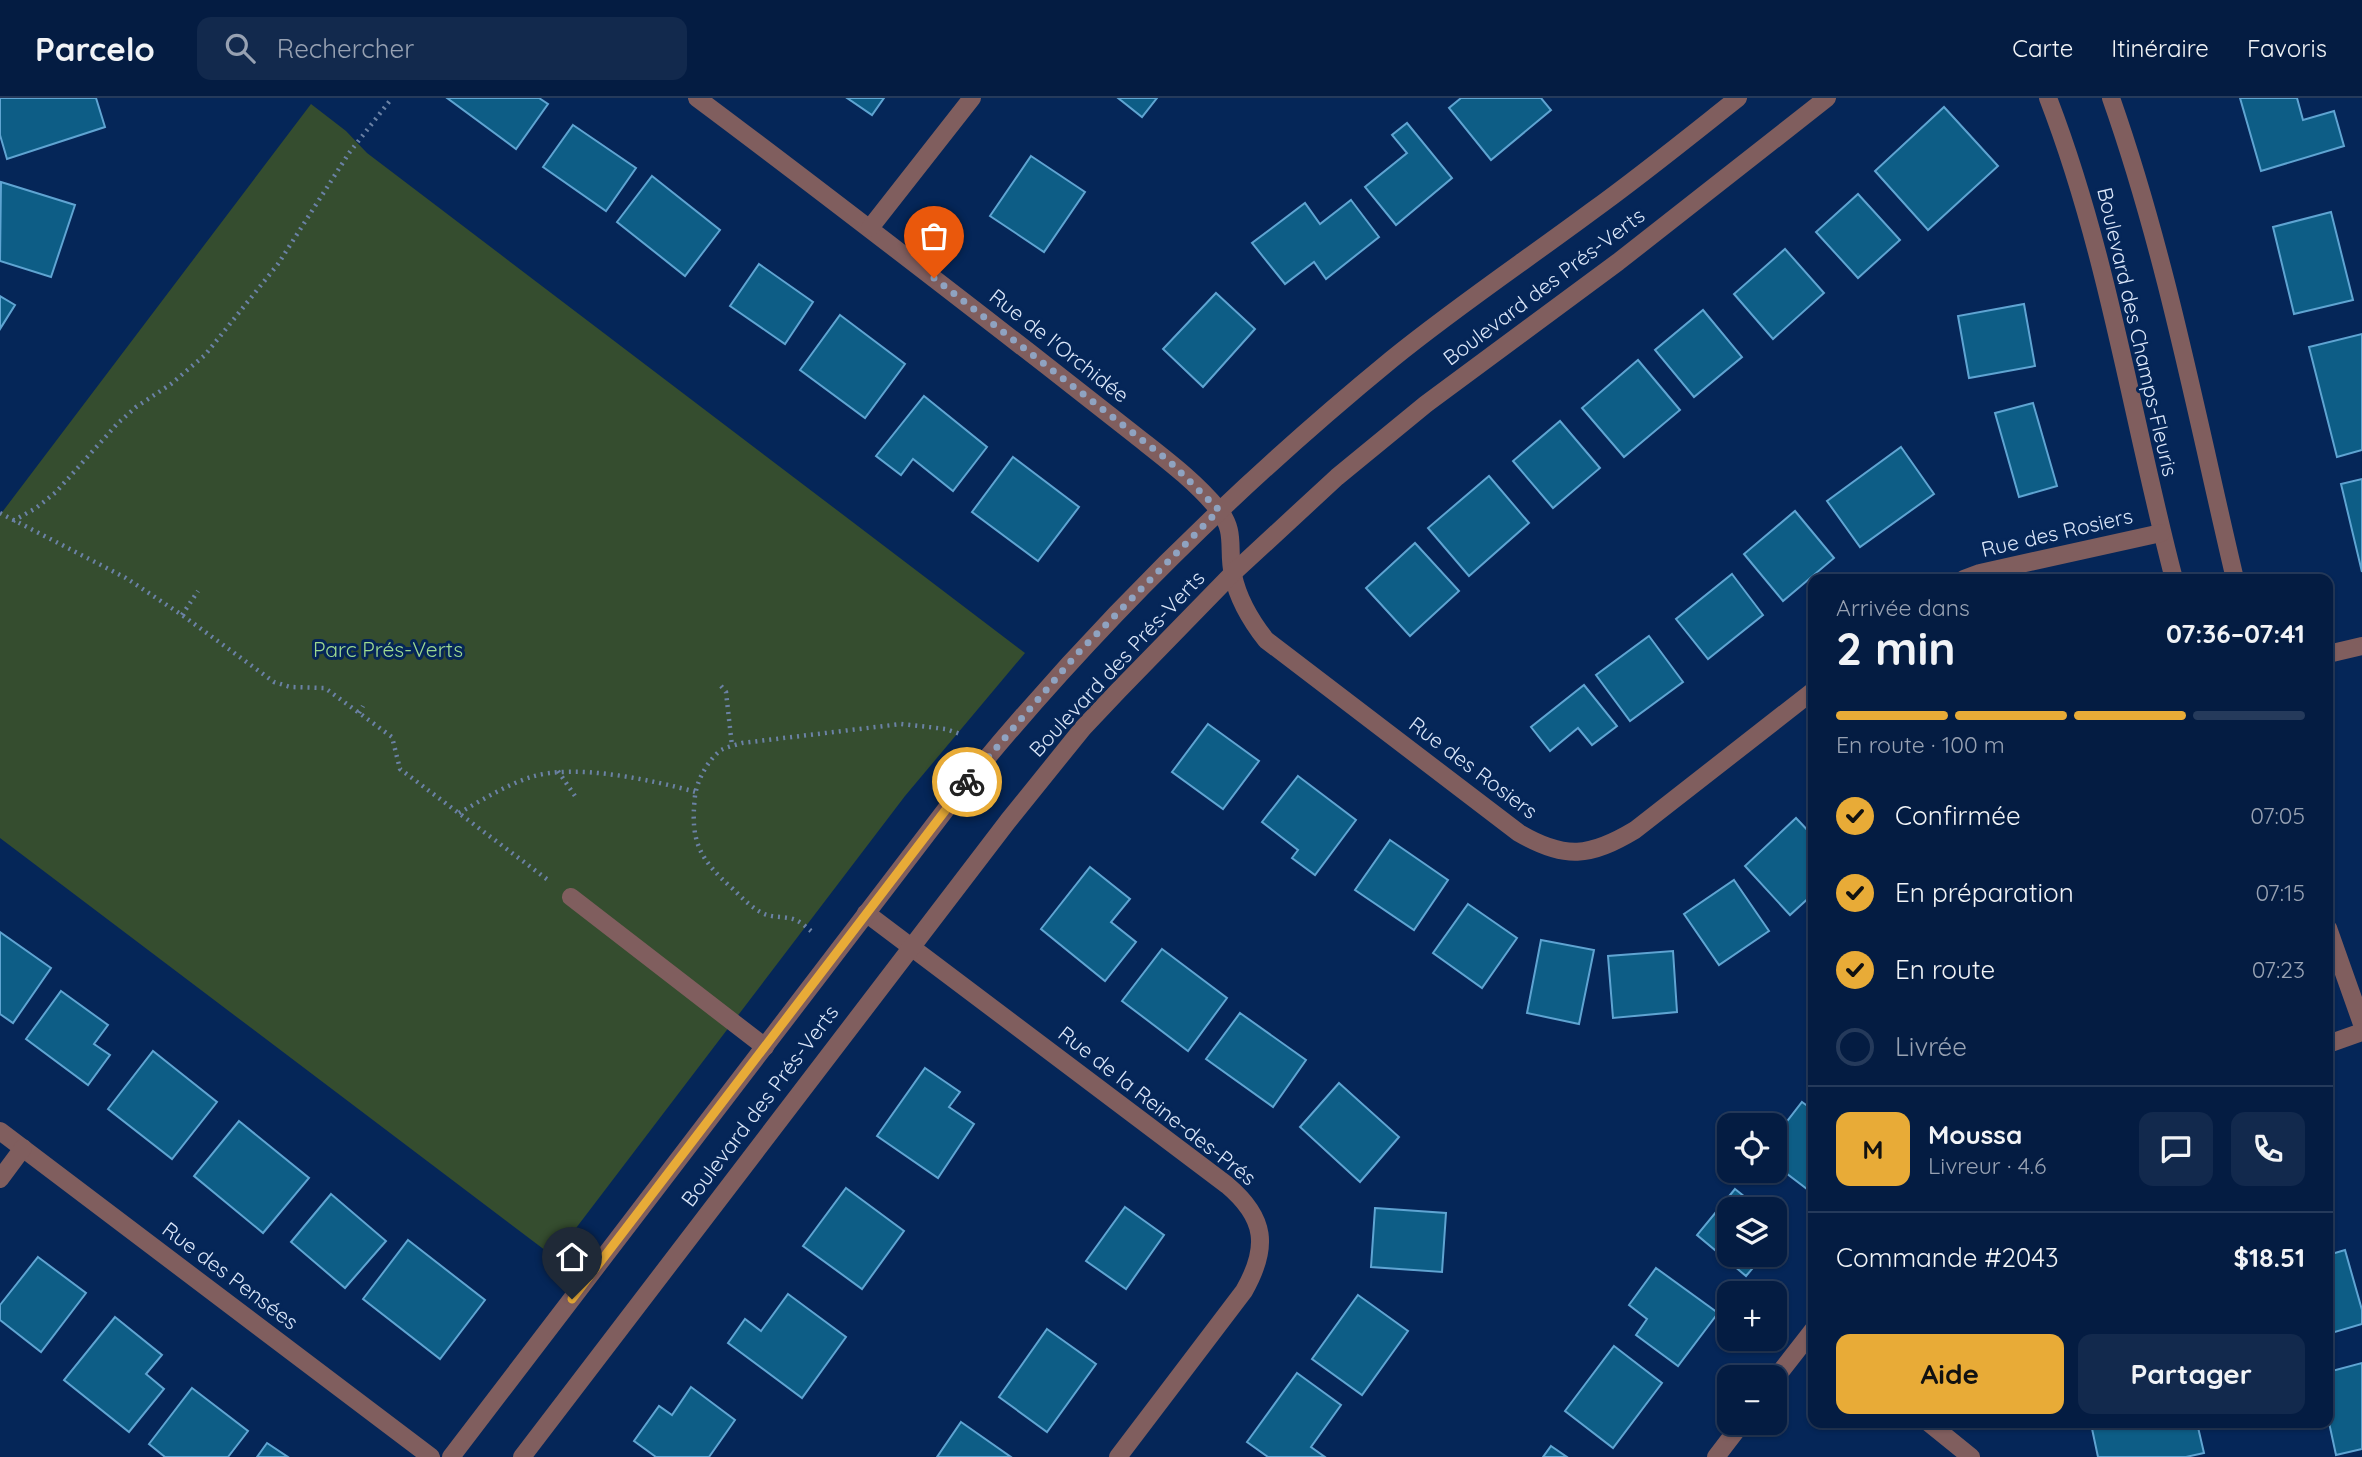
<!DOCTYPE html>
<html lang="fr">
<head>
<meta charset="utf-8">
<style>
	body { margin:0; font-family:Quicksand,sans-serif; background:#12294d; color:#f1f3f6; height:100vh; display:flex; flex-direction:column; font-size:26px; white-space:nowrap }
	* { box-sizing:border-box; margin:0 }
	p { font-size:23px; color:#97a1b2 }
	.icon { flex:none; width:38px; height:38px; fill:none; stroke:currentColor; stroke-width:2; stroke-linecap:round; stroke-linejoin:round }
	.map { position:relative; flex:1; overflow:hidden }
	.drawer { position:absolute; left:1808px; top:476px; width:525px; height:854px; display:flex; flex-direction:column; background:#041c42; border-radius:14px; box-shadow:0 2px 5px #0004,0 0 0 2px #253a5b }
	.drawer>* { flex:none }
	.buttons { position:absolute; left:1717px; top:1015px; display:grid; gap:14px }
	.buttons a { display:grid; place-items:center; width:70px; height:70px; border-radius:14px; background:#041c42; box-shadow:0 2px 5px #0004,0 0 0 2px #253a5b; font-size:35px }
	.pin { position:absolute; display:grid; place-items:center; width:60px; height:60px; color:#fff; margin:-72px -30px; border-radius:50% 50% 50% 0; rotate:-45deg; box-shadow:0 0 7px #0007 }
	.pin .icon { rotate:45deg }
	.courier { position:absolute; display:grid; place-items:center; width:70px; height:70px; margin:-35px; border:5px solid #e8ab37; border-radius:50%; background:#fff; color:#222; box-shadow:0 2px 9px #0007 }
	.summary em { font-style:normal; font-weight:800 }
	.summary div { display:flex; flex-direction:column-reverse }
	.summary { display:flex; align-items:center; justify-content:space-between; height:119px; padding:0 28px }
	h1 { font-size:46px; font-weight:800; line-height:52px }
	.bar { display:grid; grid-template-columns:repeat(4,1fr); gap:10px 7px; align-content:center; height:84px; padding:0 28px }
	.bar i { height:9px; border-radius:5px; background:#253a5b }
	.bar .on { background:#e8ab37 }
	.bar p { grid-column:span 4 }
	.line { display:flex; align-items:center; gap:18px; padding:0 28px; border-top:2px solid #253a5b }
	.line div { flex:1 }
	.round { display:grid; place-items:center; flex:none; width:74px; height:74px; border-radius:14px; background:#12294d }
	ol { padding:0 28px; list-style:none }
	li { display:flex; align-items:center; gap:21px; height:77px }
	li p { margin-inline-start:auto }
	li .icon { padding:7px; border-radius:50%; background:#e8ab37; color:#111; stroke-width:4 }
	li:last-child { color:#97a1b2 }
	li i { width:38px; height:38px; border:4px solid #253a5b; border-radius:50% }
	.primary-button { display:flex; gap:14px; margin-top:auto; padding:14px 28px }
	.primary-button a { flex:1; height:80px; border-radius:14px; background:#e8ab37; color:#111; font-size:28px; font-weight:800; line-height:80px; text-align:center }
	.primary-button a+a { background:#12294d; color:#f1f3f6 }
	header { display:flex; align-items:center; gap:42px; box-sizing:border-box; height:98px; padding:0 35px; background:#041c42; border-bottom:2px solid #253a5b }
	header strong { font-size:33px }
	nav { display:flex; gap:38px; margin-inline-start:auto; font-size:24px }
	.search { width:490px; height:63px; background:#12294d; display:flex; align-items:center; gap:18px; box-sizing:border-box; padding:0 24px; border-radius:14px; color:#97a1b2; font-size:26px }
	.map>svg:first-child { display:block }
	.green { fill:#354d2f }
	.building { fill:#0d5d86; stroke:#5fa4d2; stroke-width:2 }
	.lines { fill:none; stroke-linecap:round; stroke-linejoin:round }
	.path { stroke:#6b82a5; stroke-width:4.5; stroke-dasharray:2 5; stroke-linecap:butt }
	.minor { stroke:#805e5e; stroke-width:18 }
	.done { stroke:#8fa3c1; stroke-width:7; stroke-dasharray:0 12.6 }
	.route { stroke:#e8ab37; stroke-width:9 }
	.labels { text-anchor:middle; stroke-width:6; stroke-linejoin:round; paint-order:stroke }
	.street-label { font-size:21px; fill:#dae6f9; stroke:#052658 }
	.park-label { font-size:21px; fill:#9fd990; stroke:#052658 }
</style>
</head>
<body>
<header>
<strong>Parcelo</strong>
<div class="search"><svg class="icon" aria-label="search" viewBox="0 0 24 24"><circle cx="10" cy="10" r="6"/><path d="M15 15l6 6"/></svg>Rechercher</div>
<nav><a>Carte</a><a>Itinéraire</a><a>Favoris</a></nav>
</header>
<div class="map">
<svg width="2362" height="1359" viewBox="0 0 2362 1359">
	<rect width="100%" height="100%" fill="#052658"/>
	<!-- green -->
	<path class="green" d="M311,6L346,33L367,55L1025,555L905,698L554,1159L0,740V417Z"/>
	<!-- building -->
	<g class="building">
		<path d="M0,0H96L105,29L7,61L0,37Z"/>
		<path d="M447,0H539L548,6L516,51Z"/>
		<path d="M847,0H884L872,17Z"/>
		<path d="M1118,0H1157L1142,19Z"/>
		<path d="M1461,0H1541L1551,12L1491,62L1449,10Z"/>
		<path d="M2240,0H2297L2303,22L2334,13L2344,48L2261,73Z"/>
		<path d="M1944,9L1998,68L1928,132L1875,73Z"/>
		<path d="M1407,25L1452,80L1396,127L1365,89L1407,55L1392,37Z"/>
		<path d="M573,27L636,70L606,113L543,69Z"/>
		<path d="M1031,58L1085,94L1044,154L990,118Z"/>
		<path d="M652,78L720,132L685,178L617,124Z"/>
		<path d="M1,84L75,107L51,179L0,163Z"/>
		<path d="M1858,96L1900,142L1858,180L1816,134Z"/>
		<path d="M1351,102L1379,139L1326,181L1314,164L1285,186L1252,145L1305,105L1320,126Z"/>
		<path d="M2331,114L2353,202L2294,216L2273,129Z"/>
		<path d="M1785,151L1824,195L1773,241L1734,196Z"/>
		<path d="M759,166L813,204L785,246L730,208Z"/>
		<path d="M1216,195L1255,231L1203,289L1163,251Z"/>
		<path d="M0,198L15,207L0,231Z"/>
		<path d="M2024,206L2035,268L1969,280L1958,218Z"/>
		<path d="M1703,212L1742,259L1694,299L1655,252Z"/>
		<path d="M840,217L905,266L865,320L800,272Z"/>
		<path d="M2362,236V352L2337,359L2309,249Z"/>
		<path d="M1638,262L1680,312L1624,359L1582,310Z"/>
		<path d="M924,298L987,349L953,393L913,361L901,377L876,358Z"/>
		<path d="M2033,305L2057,388L2019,399L1995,315Z"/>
		<path d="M1560,323L1600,370L1553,410L1513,363Z"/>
		<path d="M1901,349L1934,396L1860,449L1827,403Z"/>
		<path d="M1013,359L1079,409L1038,463L972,414Z"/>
		<path d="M1489,378L1529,425L1469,478L1428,430Z"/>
		<path d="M2362,381V474L2341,386Z"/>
		<path d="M1795,413L1834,460L1783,503L1744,456Z"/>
		<path d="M1415,445L1459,493L1410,538L1366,490Z"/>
		<path d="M1732,476L1763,517L1708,561L1676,521Z"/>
		<path d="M1649,538L1683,584L1630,623L1596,577Z"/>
		<path d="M1584,587L1617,628L1592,647L1578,630L1550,653L1531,629Z"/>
		<path d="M1208,626L1259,663L1223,711L1172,674Z"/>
		<path d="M1298,678L1356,722L1315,777L1292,760L1298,752L1262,724Z"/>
		<path d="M1796,720L1813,738V796L1790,817L1745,768Z"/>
		<path d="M1390,742L1448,782L1414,832L1355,792Z"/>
		<path d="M1090,769L1130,801L1111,824L1136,844L1105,883L1041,831Z"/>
		<path d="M1734,782L1769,833L1719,867L1684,816Z"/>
		<path d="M1468,806L1517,840L1482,890L1433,855Z"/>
		<path d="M0,834L51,870L13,925L0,916Z"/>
		<path d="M1541,842L1594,852L1579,926L1527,915Z"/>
		<path d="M1162,851L1227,900L1188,953L1122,903Z"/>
		<path d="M1673,853L1677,914L1613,920L1608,858Z"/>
		<path d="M61,893L108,927L94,946L110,957L88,987L26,941Z"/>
		<path d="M1240,915L1306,962L1273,1009L1206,961Z"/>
		<path d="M153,953L217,1004L172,1061L108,1011Z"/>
		<path d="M925,970L960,994L949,1009L974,1026L938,1080L877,1038Z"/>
		<path d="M1339,985L1399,1039L1360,1084L1300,1029Z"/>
		<path d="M1802,1004L1813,1012V1082L1807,1091L1774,1066V1040Z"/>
		<path d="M239,1023L309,1080L263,1135L194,1078Z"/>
		<path d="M846,1090L904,1133L862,1191L803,1148Z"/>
		<path d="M1735,1091L1760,1111H1729V1157H1764L1746,1178L1697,1137Z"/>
		<path d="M331,1096L386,1143L345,1190L291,1144Z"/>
		<path d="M1125,1109L1164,1137L1126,1191L1086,1163Z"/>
		<path d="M1375,1110L1446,1115L1442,1174L1371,1169Z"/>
		<path d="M1774,1123L1784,1131L1774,1143Z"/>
		<path d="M408,1142L485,1202L440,1261L363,1201Z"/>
		<path d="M2345,1152L2362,1212V1226L2328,1236V1157Z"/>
		<path d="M38,1159L86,1195L41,1254L0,1222V1207Z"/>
		<path d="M1656,1170L1718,1215L1678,1268L1636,1237L1647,1221L1629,1207Z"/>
		<path d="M788,1196L846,1239L802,1300L728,1245L745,1221L761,1233Z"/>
		<path d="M1358,1197L1408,1233L1362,1297L1312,1261Z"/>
		<path d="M115,1219L162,1257L146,1276L164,1291L129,1334L64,1282Z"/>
		<path d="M1047,1231L1096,1266L1047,1334L999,1299Z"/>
		<path d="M1614,1248L1662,1285L1613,1350L1565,1313Z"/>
		<path d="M2362,1265V1351L2336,1357L2328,1320V1274Z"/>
		<path d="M1297,1275L1341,1307L1311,1349L1325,1359H1268L1247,1344Z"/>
		<path d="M691,1289L735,1322L709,1359H656L634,1343L659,1308L672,1317Z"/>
		<path d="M192,1290L248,1333L228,1359H165L149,1346Z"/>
		<path d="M961,1324L1011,1359H937Z"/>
		<path d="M2197,1325L2204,1355L2186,1359H2098L2091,1326Z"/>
		<path d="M267,1345L288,1359H257Z"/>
		<path d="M1551,1348L1567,1359H1543Z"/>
	</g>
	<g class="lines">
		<!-- path -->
		<g class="path">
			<path d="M0,415L126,480L182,517L274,584L290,589L325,590L392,639L400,671L548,782"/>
			<path d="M13,423L36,410L56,394L117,326L136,309L171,286L205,257L278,166L349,55L392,0"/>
			<path d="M182,517L198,493"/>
			<path d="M721,588L726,594L732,648"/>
			<path d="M359,615L363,608"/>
			<path d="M558,673L575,698"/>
			<path d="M459,715C482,702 506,687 531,679C575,665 652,682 696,694"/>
			<path d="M811,833C806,829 800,823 793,821C783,818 772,820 762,815C751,809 742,800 733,791C699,761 690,743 695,698C697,682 708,662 721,652C727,649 735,647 742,645L901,626L946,631L963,637"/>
		</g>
		<!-- minor -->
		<g class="minor">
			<path d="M697,0C815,88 931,178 1047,268C1076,291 1106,314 1135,337C1164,360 1194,382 1218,411C1237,434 1227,451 1233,477C1238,501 1251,523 1266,542L1519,735C1565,762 1590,759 1635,732L1813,593"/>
			<path d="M2048,0C2108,155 2132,321 2174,481"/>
			<path d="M2111,0C2166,156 2197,320 2235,481"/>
			<path d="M870,130L972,0"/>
			<path d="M1964,481L1980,475L2161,435"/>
			<path d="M2328,556L2362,548"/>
			<path d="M571,799L765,949"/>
			<path d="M866,815L1227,1087C1266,1120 1269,1149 1244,1193L1118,1359"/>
			<path d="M2328,830L2362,926"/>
			<path d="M2328,946L2362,934"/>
			<path d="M0,1033L431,1359"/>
			<path d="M0,1081L23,1050"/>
			<path d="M1774,1282L1813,1232"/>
			<path d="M1929,1325L1971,1359"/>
			<path d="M451,1359L963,689C1091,532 1236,389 1392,261C1456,209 1526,162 1592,113C1642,77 1690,38 1738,0"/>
			<path d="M522,1359L1008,723L1083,630L1118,593L1232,476L1337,379L1426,306L1618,164L1827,0"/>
			<path d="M1716,1359L1742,1325"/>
		</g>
	</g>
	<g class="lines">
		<!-- done -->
		<path class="done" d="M934,180L1169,363L1219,412L1077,556L967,684"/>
		<!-- route -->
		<path class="route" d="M572,1201L967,684"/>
	</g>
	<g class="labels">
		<!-- street labels -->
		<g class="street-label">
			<text transform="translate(1544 189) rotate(-37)" y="7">Boulevard des Prés-Verts</text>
			<text transform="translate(2137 234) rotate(77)" y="7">Boulevard des Champs-Fleuris</text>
			<text transform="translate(1059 248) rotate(38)" y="7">Rue de l'Orchidée</text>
			<text transform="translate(2057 435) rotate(-13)" y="7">Rue des Rosiers</text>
			<text transform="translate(1117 566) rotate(-47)" y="7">Boulevard des Prés-Verts</text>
			<text transform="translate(1473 670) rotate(37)" y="7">Rue des Rosiers</text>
			<text transform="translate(760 1008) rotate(-53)" y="7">Boulevard des Prés-Verts</text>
			<text transform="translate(1157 1008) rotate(38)" y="7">Rue de la Reine-des-Prés</text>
			<text transform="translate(230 1178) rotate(37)" y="7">Rue des Pensées</text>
		</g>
		<!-- park labels -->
		<g class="park-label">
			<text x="388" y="559">Parc Prés-Verts</text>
		</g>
	</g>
</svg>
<div class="buttons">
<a><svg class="icon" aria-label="locate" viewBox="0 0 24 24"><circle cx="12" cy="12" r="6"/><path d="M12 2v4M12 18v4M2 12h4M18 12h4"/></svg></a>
<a><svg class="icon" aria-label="layers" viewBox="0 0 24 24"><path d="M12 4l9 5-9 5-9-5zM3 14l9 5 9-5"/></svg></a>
<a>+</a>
<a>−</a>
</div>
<div class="pin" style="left:934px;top:180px;background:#ea580c"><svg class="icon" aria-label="bag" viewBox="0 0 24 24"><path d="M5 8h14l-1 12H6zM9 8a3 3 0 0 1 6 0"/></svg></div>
<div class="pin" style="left:572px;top:1201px;background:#1f2937"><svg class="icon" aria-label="home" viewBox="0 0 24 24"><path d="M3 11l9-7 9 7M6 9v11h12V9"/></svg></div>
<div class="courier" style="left:967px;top:684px"><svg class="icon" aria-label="bike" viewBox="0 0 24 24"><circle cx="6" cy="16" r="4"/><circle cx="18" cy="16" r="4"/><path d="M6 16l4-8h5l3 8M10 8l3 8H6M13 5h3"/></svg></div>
<section class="drawer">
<div class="summary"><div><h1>2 min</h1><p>Arrivée dans</p></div><em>07:36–07:41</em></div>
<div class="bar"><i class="on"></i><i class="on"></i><i class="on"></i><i></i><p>En route · 100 m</p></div>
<ol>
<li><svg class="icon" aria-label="check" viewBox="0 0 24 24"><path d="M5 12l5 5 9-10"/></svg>Confirmée<p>07:05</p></li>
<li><svg class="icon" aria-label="check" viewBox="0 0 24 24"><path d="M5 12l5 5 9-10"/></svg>En préparation<p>07:15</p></li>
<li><svg class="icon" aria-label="check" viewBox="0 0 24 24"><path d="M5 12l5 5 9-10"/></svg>En route<p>07:23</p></li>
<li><i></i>Livrée</li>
</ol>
<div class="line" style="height:126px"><b class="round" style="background:#e8ab37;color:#111">M</b><div><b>Moussa</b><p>Livreur · 4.6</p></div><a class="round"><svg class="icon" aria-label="chat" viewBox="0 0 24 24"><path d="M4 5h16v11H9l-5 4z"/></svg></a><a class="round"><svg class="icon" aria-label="phone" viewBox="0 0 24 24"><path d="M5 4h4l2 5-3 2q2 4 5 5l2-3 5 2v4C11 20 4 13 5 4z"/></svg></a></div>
<div class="line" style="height:91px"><div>Commande #2043</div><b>$18.51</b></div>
<div class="primary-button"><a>Aide</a><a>Partager</a></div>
</section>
</div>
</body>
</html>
